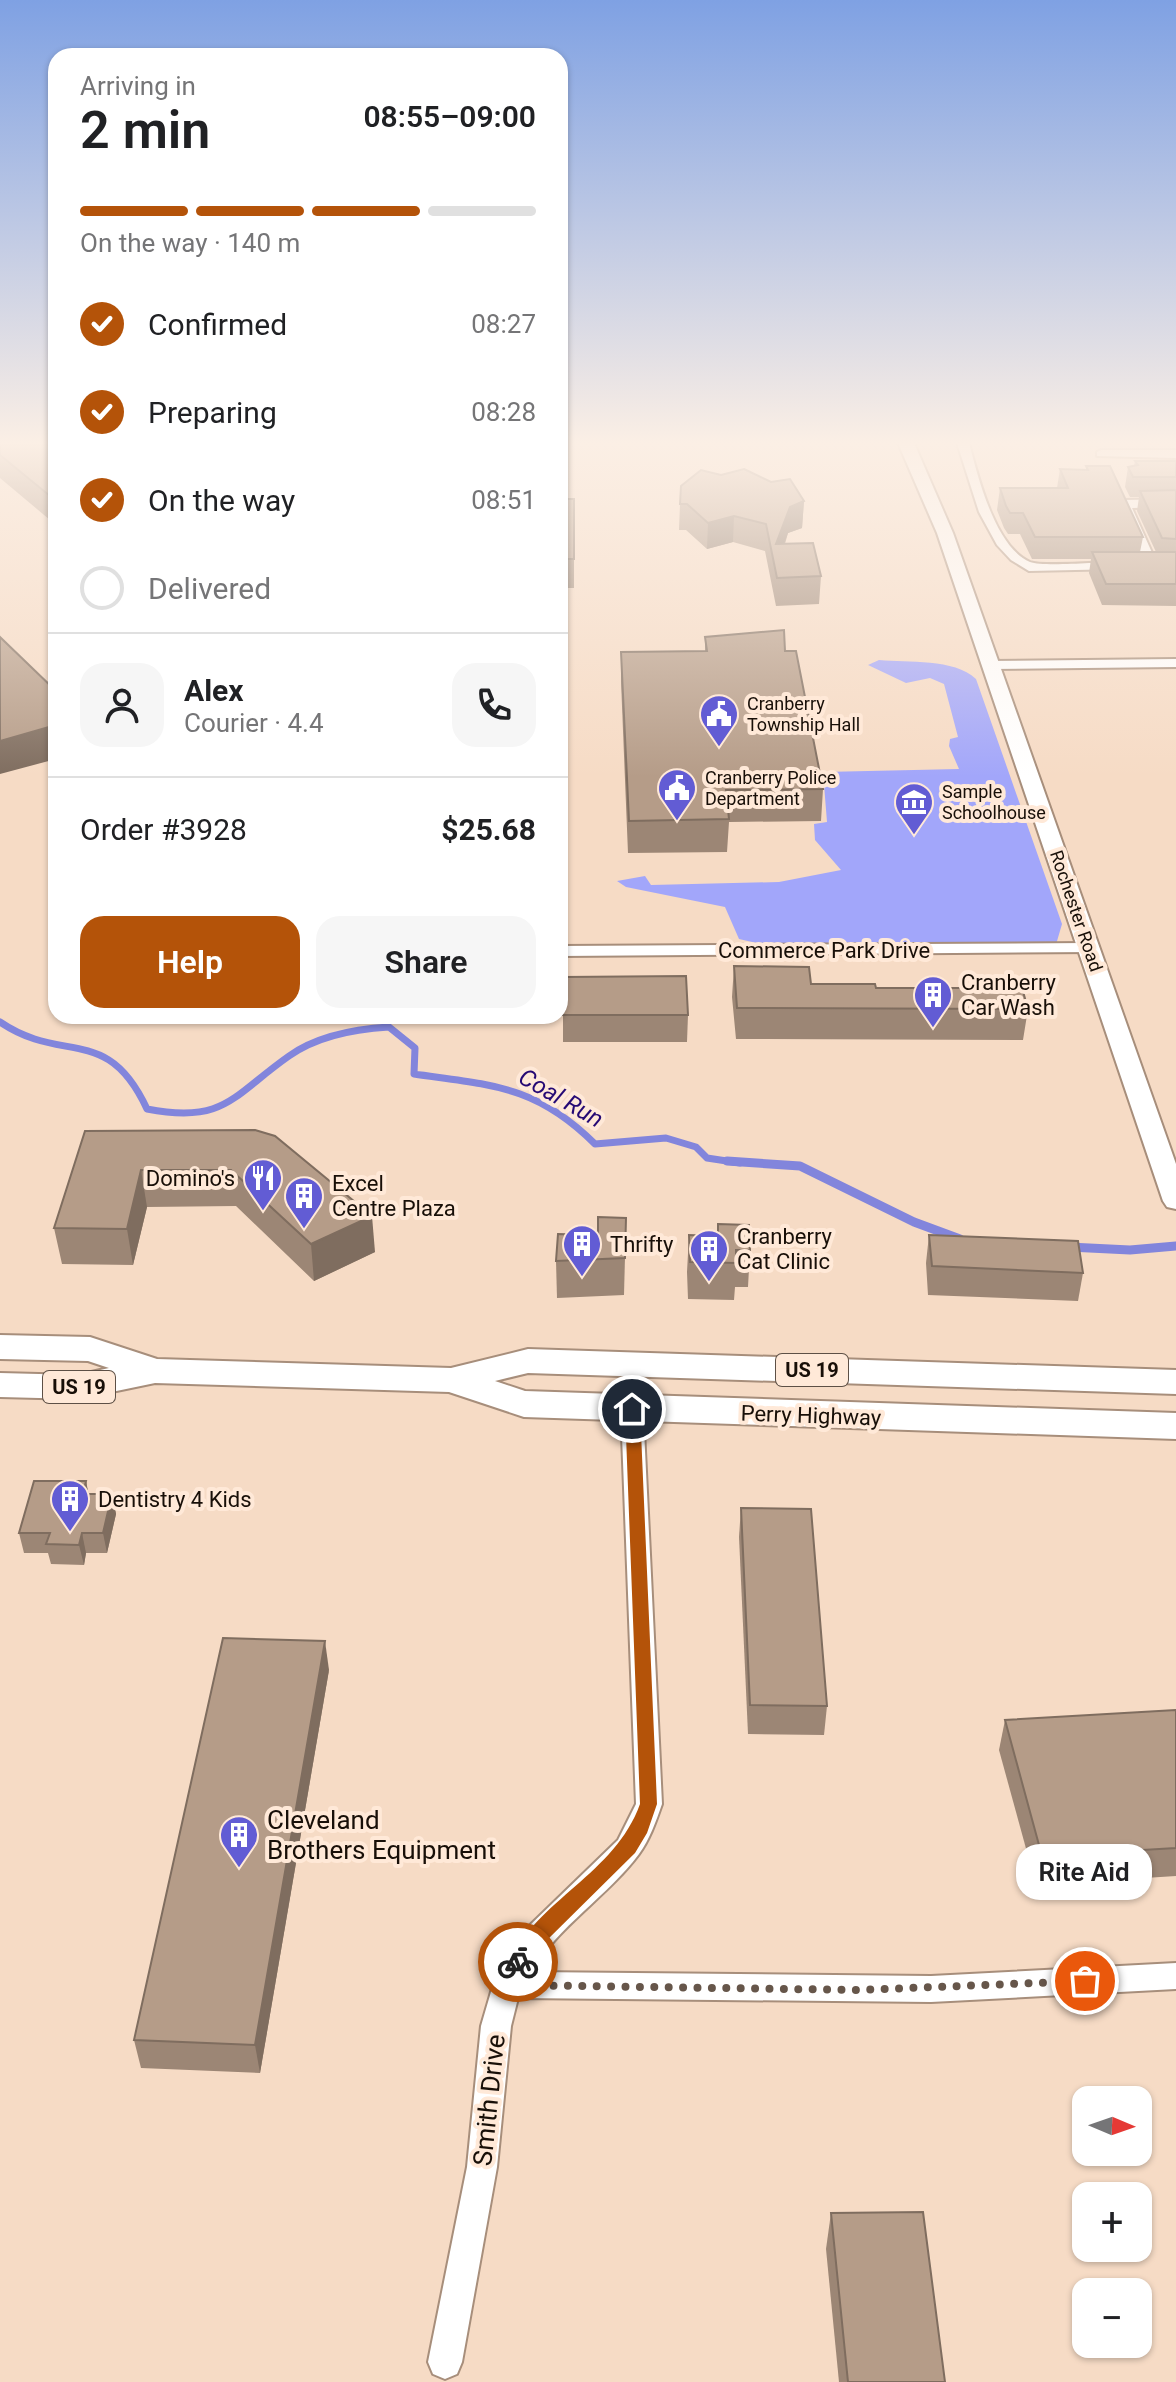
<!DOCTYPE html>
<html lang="en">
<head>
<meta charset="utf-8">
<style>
	body { margin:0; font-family:Roboto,sans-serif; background:#f6f6f6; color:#202124; height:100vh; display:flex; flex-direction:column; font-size:30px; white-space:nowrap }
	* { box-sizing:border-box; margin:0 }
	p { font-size:26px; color:#757577 }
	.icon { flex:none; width:44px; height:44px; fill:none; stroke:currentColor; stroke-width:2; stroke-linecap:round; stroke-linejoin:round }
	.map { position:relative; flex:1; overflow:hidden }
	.side { position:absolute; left:48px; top:48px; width:520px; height:976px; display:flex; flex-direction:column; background:#fff; border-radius:24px; box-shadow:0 2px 6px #0004 }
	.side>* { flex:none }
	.needle { width:52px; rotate:92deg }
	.fabs { position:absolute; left:1072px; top:2086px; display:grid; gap:16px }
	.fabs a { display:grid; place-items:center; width:80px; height:80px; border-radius:16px; background:#fff; box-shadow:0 2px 6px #0004; font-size:40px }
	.pin { position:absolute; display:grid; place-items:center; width:68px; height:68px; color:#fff; margin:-34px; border:4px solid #fff; border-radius:50%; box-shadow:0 2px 8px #0007 }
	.courier { position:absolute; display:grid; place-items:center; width:80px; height:80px; margin:-40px; border:6px solid #b45309; border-radius:50%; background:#fff; color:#222; box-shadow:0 2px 10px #0007 }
	.bubble { position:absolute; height:56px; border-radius:24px; background:#fff; box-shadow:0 2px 6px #0004; font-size:26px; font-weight:600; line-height:56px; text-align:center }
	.overview em { font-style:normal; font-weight:600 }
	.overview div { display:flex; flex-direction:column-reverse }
	.overview { display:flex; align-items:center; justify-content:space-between; height:136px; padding:0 32px }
	h1 { font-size:52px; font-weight:600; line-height:60px }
	.bar { display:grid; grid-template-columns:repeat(4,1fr); gap:12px 8px; align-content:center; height:96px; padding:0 32px }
	.bar i { height:10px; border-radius:6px; background:#e0e0e0 }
	.bar .on { background:#b45309 }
	.bar p { grid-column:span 4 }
	.line { display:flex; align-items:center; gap:20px; padding:0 32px; border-top:2px solid #e0e0e0 }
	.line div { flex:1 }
	.round { display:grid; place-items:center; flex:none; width:84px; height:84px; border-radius:24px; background:#f6f6f6 }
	ol { padding:0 32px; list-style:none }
	li { display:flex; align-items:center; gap:24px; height:88px }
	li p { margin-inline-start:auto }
	li .icon { padding:8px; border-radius:50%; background:#b45309; color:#fff; stroke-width:4 }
	li:last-child { color:#757577 }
	li i { width:44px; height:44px; border:4px solid #e0e0e0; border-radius:50% }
	.button { display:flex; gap:16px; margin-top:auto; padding:16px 32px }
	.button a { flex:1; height:92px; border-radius:24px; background:#b45309; color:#fff; font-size:32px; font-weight:600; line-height:92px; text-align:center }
	.button a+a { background:#f6f6f6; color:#202124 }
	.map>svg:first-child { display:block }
	.green { fill:#a2a6fa }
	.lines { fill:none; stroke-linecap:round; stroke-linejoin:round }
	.stream-far1 { stroke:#8285dc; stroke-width:7 }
	.stream { stroke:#8285dc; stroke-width:9 }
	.minor-casing { stroke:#a78e7b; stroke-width:4 }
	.tertiary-casing { stroke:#a78e7b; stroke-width:4 }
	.primary-casing { stroke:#a78e7b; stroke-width:4 }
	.minor { fill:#fff; fill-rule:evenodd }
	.tertiary { fill:#fff; fill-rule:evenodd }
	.primary { fill:#fff; fill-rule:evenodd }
	.wall { fill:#9c8675 }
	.shaded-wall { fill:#7f6d5f }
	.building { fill:#b59c88; stroke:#7f6d5f; stroke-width:2 }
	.route { fill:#b45309 }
	.done { stroke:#66564a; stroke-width:8; stroke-dasharray:0 14.4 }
	.labels { text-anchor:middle; stroke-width:8; stroke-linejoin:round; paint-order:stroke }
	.far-poi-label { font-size:18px; fill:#180f08; stroke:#ffe9d8; text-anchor:start }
	.far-street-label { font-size:18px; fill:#180f08; stroke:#ffe9d8 }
	.shield { fill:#ffe9d8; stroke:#5d5046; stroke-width:2 }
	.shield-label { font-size:20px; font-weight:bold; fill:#180f08 }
	.street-label { font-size:22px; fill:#180f08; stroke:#ffe9d8 }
	.poi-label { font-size:22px; fill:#180f08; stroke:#ffe9d8; text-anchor:start }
	.water-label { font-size:24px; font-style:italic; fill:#250974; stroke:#ffe9d8 }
	.near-poi-label { font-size:26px; fill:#180f08; stroke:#ffe9d8; text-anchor:start }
	.near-street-label { font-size:26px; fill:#180f08; stroke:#ffe9d8 }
</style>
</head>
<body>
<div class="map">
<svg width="1176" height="2382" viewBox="0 0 1176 2382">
	<rect width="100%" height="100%" fill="#f6dbc5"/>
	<!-- green -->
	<path class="green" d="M879,660C908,663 954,658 976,679L1062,924L1055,948L1021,942L761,944L739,939L725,907L626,887L617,881L645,876L651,885L779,882L841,870L815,840L814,824L827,822L823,772L959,769L949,746L950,739L958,737L944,684L930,678L906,683L868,665Z"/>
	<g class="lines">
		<!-- stream-far1 -->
		<path class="stream-far1" d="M0,1022C63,1065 107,1023 147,1109C225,1124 232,1096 289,1056C317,1036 355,1029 389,1027L415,1048L414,1074C491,1085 536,1085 595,1144L666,1138L696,1147L707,1158L740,1163"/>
		<!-- stream -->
		<g class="stream">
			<path d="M727,1161L800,1166L914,1222L960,1239"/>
			<path d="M1069,1247L1130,1250L1176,1246"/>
		</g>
		<!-- minor casing -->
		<g class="minor-casing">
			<g id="minor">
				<path d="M957,443H969C978,477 995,547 1030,562C1043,567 1099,562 1117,562L1122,563V569L1029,571L1011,560L997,545L979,512Z"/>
				<path d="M1101,450H1176V458L1097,456V452Z"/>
				<path d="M1176,499V507L1132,508L1158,566L1147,569L1118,504L1124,500Z"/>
				<path d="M1176,659V667L990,669L983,665L990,661Z"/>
				<path d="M1089,943L1098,948L1095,952L560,956V946Z"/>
				<path d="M632,1401L640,1403L643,1409L662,1804C656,1821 650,1839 639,1854C607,1897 559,1925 531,1972L931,1976L1176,1963V1989L931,2002L518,1998L511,2026L497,2167L462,2362L457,2374L445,2379L433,2374L428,2362L467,2167L481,2026L493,1985L525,1930L618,1840L636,1804L621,1409L624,1403Z"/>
			</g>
		</g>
		<!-- tertiary casing -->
		<g class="tertiary-casing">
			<path id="tertiary" d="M898,443H914L953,533L1176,1164V1209L1167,1207L1163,1201L937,533Z"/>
		</g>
		<!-- primary casing -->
		<g class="primary-casing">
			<path id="primary" d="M0,1335L90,1337L157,1359L451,1368L528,1349L1176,1370V1394L528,1373L495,1381L525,1391L1176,1413V1439L524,1417L449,1392L155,1383L78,1399L0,1397V1373L78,1375L109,1368L88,1361L0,1359Z"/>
		</g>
		<!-- minor -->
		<use href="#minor" class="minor"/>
		<!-- tertiary -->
		<use href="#tertiary" class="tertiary"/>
		<!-- primary -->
		<use href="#primary" class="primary"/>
	</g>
	<!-- wall -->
	<g class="wall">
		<path d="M0,443H56V525L0,478Z"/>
		<path d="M1135,461H1176V606L1102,605L1089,573L1091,559H1032L1020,534H1008L1004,528L997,510L1000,488H1057L1060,469H1086V466L1143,537L1140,552H1156L1137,511L1139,497H1130L1125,487L1128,467L1134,466Z"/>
		<rect x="560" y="499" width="14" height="89"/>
		<path d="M804,501L802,528L788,533L785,544L821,576L819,604L776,606L765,551L733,542L707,549L686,530H679L680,504Z"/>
		<path d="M705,637L785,651L823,789L821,821L729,822L727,852L628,853L621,682V652L705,651Z"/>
		<path d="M734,966L811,984L876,988L1028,1009L1023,1040L736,1039L732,997Z"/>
		<path d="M563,977L688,1015L687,1042H563Z"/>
		<path d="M255,1130L375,1252L314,1281L236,1206L147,1207L133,1265L62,1264L54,1228L85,1131Z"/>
		<path d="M626,1218L624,1295L557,1298L556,1261Z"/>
		<path d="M718,1224L750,1250L748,1287H735L734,1300L688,1299L687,1272L689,1235L717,1236Z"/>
		<path d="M929,1235L1083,1273L1078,1301L928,1295L926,1263Z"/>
		<path d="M86,1481L88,1494H112L116,1514L107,1553H86L84,1565L51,1564L48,1553H24L19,1533Z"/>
		<path d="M741,1508L827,1706L824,1735L748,1734L739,1537Z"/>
		<path d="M329,1670L260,2073L141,2068L134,2040Z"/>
		<path d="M1176,1710V1876L1036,1885L999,1750L1005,1720Z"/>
		<path d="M831,2213L945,2382H839L826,2249Z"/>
	</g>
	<!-- shaded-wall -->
	<g class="shaded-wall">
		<path d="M804,501L802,528L788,533L775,570L776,544L790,507Z"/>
		<path d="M734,516L733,542L707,549L708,523Z"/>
		<path d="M56,725V759L0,774V741Z"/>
		<path d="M141,1170L147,1207L133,1265L127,1229Z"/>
		<path d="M372,1216L375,1252L314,1281L311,1244Z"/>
		<path d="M86,1481L90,1501L83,1494Z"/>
		<path d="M112,1494L116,1514L107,1553L103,1533Z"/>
		<path d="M82,1533L86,1553L84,1565L79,1545Z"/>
		<path d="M325,1641L329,1670L260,2073L255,2045Z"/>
	</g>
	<!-- building -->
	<g class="building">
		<path d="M0,443H56V501L0,455Z"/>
		<path d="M1135,461H1176V477H1133L1128,467L1138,465Z"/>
		<path d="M1086,466H1110L1143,537H1035L1023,513H1010L1006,506L1000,488H1068L1060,469L1088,470Z"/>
		<path d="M744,469L771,482L790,479L804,501L790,507L776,544L813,543L821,576L777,578L766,524L734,516L708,523L687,504H680L681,486L701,470L721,475Z"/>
		<path d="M1176,490V539L1162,538L1140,491Z"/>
		<rect x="560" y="499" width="14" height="60"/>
		<path d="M1092,552H1176V584H1106Z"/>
		<path d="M784,630L785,651H796L823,789L726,790L729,819L629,821L621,652L707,651L705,637Z"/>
		<path d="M0,637L56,691V725L0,741Z"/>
		<path d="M734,966L809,967L811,984H875L876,988H1022L1028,1009L737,1008Z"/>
		<path d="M686,976L688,1015H562L563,977Z"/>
		<path d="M255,1130L275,1136L372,1216L311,1244L231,1170H141L127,1229L54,1228L85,1131Z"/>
		<path d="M598,1217L626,1218L625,1258L556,1261L558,1234L598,1235Z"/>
		<path d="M718,1224L749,1225L750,1250H736V1263L690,1262L689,1235L718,1236Z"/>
		<path d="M929,1235L1078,1241L1083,1273L932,1266Z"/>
		<path d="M34,1481H86L83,1494H112L103,1533H82L79,1545L46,1544L50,1533H19Z"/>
		<path d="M741,1508L811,1509L827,1706L750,1705Z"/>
		<path d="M223,1638L325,1641L255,2045L134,2040Z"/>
		<path d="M1176,1710V1848L1042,1856L1005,1720Z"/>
		<path d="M923,2212L945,2382H848L831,2213Z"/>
	</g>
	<!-- sky -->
	<linearGradient id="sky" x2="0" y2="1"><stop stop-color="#7fa1e3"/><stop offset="0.57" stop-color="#fbefe5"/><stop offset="1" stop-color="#fbefe5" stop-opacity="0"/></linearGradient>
	<rect width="1176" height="777" fill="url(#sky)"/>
	<!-- route -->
	<path class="route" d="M632,1404L640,1409L657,1804L647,1833L635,1853L542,1945L524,1968L518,1971L509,1962C537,1900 615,1874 640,1804L625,1409Z"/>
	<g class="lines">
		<!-- done -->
		<path class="done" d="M518,1962L507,1985L860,1990L1085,1981"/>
	</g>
	<!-- icons -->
	<defs>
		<g id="civic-pin" transform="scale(2)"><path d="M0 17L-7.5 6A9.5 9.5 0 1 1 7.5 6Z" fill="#625cd4" stroke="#ffe9d8"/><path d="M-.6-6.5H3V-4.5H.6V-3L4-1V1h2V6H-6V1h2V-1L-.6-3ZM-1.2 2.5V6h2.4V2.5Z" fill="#fff"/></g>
		<g id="museum-pin" transform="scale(2)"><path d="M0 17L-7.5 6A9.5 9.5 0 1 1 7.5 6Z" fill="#625cd4" stroke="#ffe9d8"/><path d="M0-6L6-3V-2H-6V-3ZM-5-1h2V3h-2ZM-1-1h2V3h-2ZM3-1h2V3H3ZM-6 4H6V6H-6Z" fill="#fff"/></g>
		<g id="building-pin" transform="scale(2)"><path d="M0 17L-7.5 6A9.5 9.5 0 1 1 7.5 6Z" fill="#625cd4" stroke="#ffe9d8"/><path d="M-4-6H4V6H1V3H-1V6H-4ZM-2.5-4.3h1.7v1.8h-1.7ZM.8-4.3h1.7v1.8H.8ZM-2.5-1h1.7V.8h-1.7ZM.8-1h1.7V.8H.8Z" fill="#fff"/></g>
		<g id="restaurant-pin" transform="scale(2)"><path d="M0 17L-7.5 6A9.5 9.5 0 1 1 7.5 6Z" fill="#625cd4" stroke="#ffe9d8"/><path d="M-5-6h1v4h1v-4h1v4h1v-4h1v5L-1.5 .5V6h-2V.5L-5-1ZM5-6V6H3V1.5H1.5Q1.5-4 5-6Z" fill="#fff"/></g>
	</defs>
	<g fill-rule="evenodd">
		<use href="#civic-pin" x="719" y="714"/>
		<use href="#civic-pin" x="677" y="788"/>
		<use href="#museum-pin" x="914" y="802"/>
		<use href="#building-pin" x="933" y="995"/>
		<use href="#restaurant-pin" x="263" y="1178"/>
		<use href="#building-pin" x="304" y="1196"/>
		<use href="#building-pin" x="582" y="1244"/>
		<use href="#building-pin" x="709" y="1249"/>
		<use href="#building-pin" x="70" y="1499"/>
		<use href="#building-pin" x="239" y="1835"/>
	</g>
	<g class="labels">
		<!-- far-poi labels -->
		<g class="far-poi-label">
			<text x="747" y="710">Cranberry<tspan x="747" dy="21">Township Hall</tspan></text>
			<text x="705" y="784">Cranberry Police<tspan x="705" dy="21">Department</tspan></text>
			<text x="942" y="798">Sample<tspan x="942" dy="21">Schoolhouse</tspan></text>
		</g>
		<!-- far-street labels -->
		<g class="far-street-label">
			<text transform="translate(1076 911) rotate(71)" y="6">Rochester Road</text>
		</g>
		<!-- shield labels -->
		<g class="shield">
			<rect x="776" y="1354" width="72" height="32" rx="6"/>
			<rect x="43" y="1371" width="72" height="32" rx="6"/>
		</g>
		<g class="shield-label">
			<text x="812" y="1377">US 19</text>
			<text x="79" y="1394">US 19</text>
		</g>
		<!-- street labels -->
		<g class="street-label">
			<text x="824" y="958">Commerce Park Drive</text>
			<text transform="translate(811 1415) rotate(2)" y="8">Perry Highway</text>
		</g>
		<!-- poi labels -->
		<g class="poi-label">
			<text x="961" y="990">Cranberry<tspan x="961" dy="25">Car Wash</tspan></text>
			<text x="235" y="1186" text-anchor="end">Domino's</text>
			<text x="332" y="1191">Excel<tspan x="332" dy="25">Centre Plaza</tspan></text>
			<text x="737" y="1244">Cranberry<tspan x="737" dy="25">Cat Clinic</tspan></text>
			<text x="610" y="1252">Thrifty</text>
			<text x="98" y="1507">Dentistry 4 Kids</text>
		</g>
		<!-- water labels -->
		<g class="water-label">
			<text transform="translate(561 1098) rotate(30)" y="8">Coal Run</text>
		</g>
		<!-- near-poi labels -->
		<g class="near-poi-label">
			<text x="267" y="1829">Cleveland<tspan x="267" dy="30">Brothers Equipment</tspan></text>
		</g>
		<!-- near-street labels -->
		<g class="near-street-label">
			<text transform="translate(489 2100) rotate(-84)" y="9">Smith Drive</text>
		</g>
	</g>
</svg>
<div class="fabs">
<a><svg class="needle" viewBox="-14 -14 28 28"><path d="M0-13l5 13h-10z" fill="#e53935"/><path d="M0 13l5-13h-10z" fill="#757577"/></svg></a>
<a>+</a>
<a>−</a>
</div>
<div class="pin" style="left:1085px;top:1981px;background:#ea580c"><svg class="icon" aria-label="bag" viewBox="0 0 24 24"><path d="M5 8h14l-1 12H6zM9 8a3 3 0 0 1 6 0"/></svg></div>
<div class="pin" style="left:632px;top:1409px;background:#1f2937"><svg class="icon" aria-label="home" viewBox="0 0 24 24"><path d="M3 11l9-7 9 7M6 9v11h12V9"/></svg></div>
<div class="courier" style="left:518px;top:1962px"><svg class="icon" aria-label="bike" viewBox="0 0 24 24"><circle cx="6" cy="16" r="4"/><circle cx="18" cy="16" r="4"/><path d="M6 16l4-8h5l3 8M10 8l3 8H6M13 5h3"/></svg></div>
<div class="bubble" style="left:1016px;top:1844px;width:136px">Rite Aid</div>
<section class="side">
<div class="overview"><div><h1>2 min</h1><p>Arriving in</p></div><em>08:55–09:00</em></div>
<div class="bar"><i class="on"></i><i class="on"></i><i class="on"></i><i></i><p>On the way · 140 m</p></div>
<ol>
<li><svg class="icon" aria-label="check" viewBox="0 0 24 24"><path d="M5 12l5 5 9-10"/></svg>Confirmed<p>08:27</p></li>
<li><svg class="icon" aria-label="check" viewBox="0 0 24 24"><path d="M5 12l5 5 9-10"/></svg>Preparing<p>08:28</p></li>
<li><svg class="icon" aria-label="check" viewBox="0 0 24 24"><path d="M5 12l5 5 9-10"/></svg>On the way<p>08:51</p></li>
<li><i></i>Delivered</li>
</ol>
<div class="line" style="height:144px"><a class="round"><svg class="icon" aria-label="person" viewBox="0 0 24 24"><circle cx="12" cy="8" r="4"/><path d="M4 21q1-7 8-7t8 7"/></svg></a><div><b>Alex</b><p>Courier · 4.4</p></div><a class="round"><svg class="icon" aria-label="phone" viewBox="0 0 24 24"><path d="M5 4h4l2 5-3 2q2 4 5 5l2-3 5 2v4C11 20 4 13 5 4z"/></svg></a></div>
<div class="line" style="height:104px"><div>Order #3928</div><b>$25.68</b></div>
<div class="button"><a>Help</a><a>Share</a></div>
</section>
</div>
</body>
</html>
